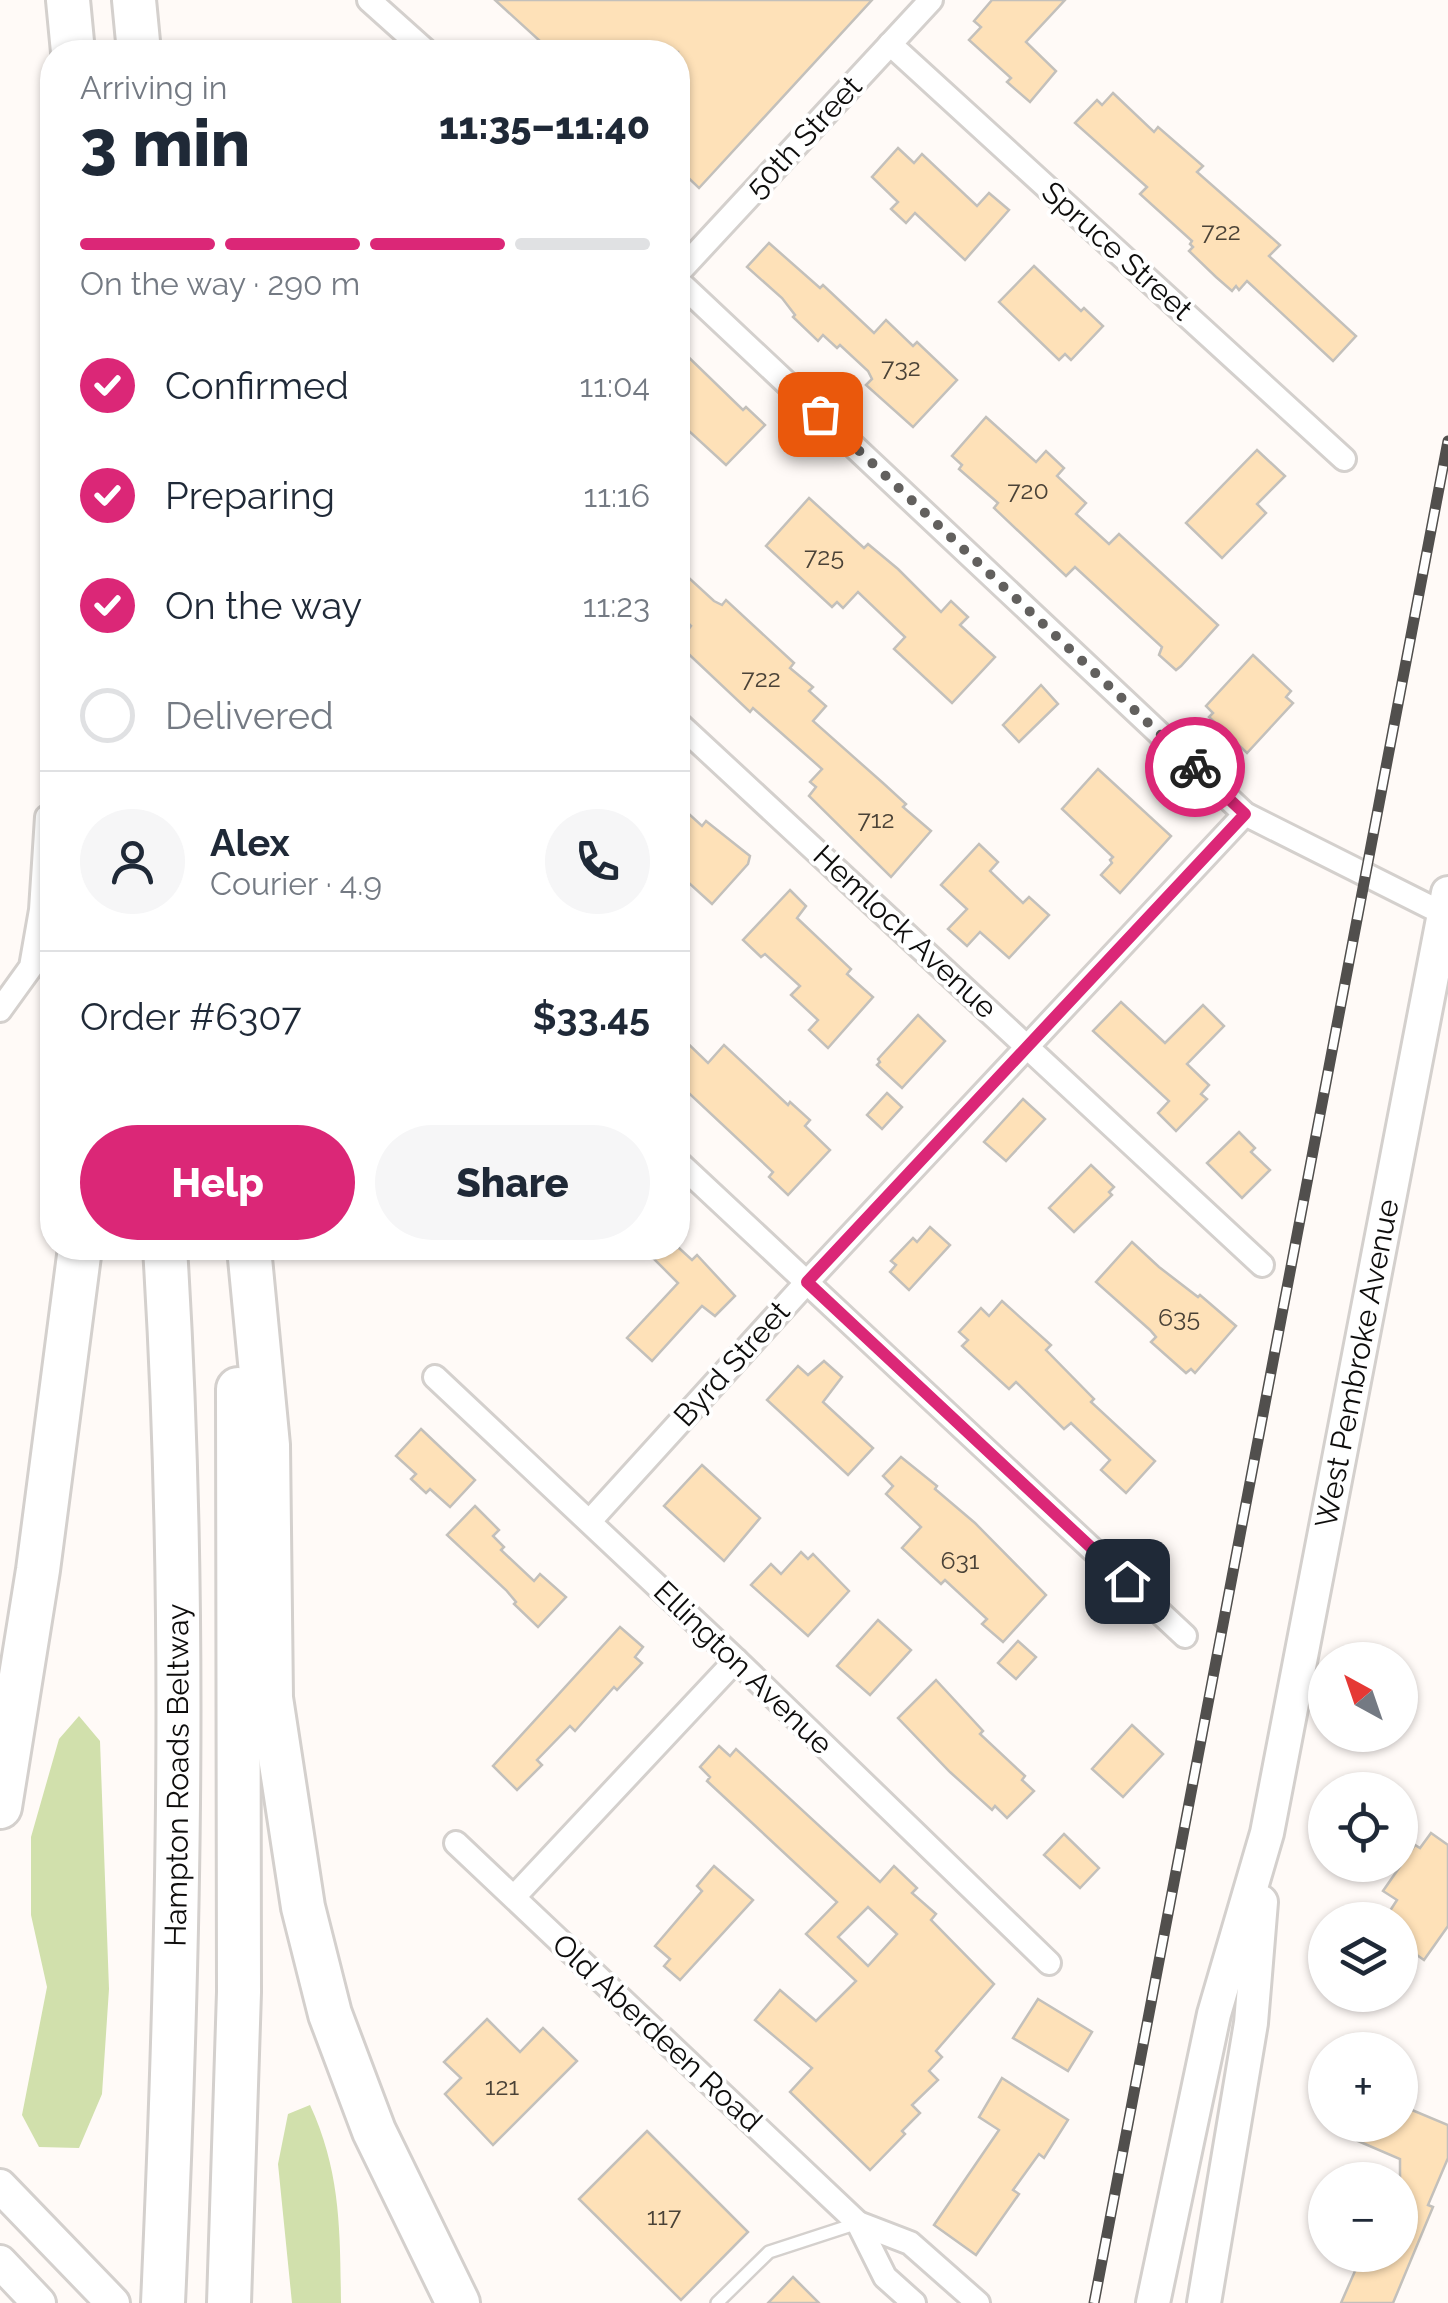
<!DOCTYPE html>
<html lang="en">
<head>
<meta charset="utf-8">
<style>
	body { margin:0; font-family:Raleway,sans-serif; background:#f6f6f7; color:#1f2937; height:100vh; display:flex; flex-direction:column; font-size:38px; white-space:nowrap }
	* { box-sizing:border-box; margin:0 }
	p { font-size:32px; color:#747a83 }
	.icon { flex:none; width:55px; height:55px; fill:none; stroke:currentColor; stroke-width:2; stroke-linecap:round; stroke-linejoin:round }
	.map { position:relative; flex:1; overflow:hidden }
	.sheet { position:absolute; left:40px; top:40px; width:650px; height:1220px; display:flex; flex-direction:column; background:#fff; border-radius:40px; box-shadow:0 2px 8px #0004 }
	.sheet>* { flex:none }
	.needle { width:65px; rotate:320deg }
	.buttons { position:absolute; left:1308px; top:1642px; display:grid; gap:20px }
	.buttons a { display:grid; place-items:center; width:110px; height:110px; border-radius:50%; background:#fff; box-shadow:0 2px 8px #0004; font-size:50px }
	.pin { position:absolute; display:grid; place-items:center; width:85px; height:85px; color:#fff; margin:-42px; border-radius:20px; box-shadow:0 5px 15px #0006 }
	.courier { position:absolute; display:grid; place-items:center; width:100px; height:100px; margin:-50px; border:8px solid #db2777; border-radius:50%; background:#fff; color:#222; box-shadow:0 2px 12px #0007 }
	.headline em { font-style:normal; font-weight:800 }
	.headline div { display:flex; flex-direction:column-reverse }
	.headline { display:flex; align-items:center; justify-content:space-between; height:170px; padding:0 40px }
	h1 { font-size:65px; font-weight:800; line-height:75px }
	.bar { display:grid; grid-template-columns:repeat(4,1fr); gap:15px 10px; align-content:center; height:120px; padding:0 40px }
	.bar i { height:12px; border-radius:8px; background:#e0e1e3 }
	.bar .selected { background:#db2777 }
	.bar p { grid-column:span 4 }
	.line { display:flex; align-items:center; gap:25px; padding:0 40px; border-top:2px solid #e0e1e3 }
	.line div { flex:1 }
	.round { display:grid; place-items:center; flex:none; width:105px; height:105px; border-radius:52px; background:#f6f6f7 }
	ol { padding:0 40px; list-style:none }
	li { display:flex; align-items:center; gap:30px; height:110px }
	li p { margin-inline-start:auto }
	li .icon { padding:10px; border-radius:50%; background:#db2777; color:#fff; stroke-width:4 }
	li:last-child { color:#747a83 }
	li i { width:55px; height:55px; border:5px solid #e0e1e3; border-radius:50% }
	.action { display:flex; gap:20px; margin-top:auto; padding:20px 40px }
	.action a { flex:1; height:115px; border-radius:60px; background:#db2777; color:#fff; font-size:40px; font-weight:800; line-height:115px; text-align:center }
	.action a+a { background:#f6f6f7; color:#1f2937 }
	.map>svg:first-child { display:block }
	.green { fill:#d1e0ac }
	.building { fill:#fee1b8; stroke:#c3c0bb; stroke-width:2.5; fill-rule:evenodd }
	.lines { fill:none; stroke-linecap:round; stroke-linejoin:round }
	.service-casing { stroke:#d4d0cd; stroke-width:16 }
	.minor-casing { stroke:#d4d0cd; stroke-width:28 }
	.secondary-casing { stroke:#d4d0cd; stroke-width:38 }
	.motorway-casing { stroke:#d4d0cd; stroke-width:48 }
	.service { stroke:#fff; stroke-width:11 }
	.minor { stroke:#fff; stroke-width:22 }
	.secondary { stroke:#fff; stroke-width:32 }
	.motorway { stroke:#fff; stroke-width:42 }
	.rail-casing { stroke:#514f4d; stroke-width:11 }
	.rail { stroke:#fff; stroke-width:8; stroke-dasharray:22; stroke-linecap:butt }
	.done { stroke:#62605e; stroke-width:10; stroke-dasharray:0 18 }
	.route { stroke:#db2777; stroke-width:12 }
	.labels { text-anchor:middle; stroke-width:8; stroke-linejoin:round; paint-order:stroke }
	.number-label { font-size:25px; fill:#4a4237 }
	.street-label { font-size:30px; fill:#0e0d0c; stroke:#fff }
</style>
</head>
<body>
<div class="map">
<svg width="1448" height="2303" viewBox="0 0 1448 2303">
	<rect width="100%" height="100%" fill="#fffaf7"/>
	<!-- green -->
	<g class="green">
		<path d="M79,1716L100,1741L109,1989L102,2094L79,2148L39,2147L22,2115L47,1987L31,1915V1837L59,1739Z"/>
		<path d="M310,2105C341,2172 340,2231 341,2303H292L278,2164L288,2114Z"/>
	</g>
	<!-- building -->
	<g class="building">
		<path d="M495,0H872L699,188L678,168V52H552Z"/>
		<path d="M992,0H1065L1026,42L1056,71L1030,102L1007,82L1011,78L969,40L981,27L974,21Z"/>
		<path d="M1113,93L1154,132L1158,127L1203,166L1197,172L1280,245L1269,256L1356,336L1333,361L1247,281L1239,290L1236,286L1232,291L1216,277L1189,251L1193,247L1190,244L1192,241L1140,194L1147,187L1075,123L1097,100L1102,105Z"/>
		<path d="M898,148L914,163L922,154L977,206L989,193L1009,210L965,260L915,213L906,223L891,209L898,202L872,177Z"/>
		<path d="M769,243L820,288L823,285L874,333L886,320L913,346L917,342L957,380L913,427L866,385L872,379L868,371L840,345L837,348L823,335L818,341L793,317L795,315L782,298L747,267Z"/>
		<path d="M1034,266L1081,311L1084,308L1103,326L1071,360L1065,354L1059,360L999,302Z"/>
		<path d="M678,347L743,410L746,407L765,425L726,465L678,421Z"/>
		<path d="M986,417L1036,462L1046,451L1064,468L1057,476L1086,503L1076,514L1109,544L1119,534L1218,625L1181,666L1176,670L1159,655L1162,647L1075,567L1066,576L994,508L998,503L959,469L962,465L952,456Z"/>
		<path d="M1257,450L1285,476L1257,504L1266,513L1222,558L1186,523Z"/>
		<path d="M809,498L864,548L868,544L898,569L941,612L951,601L968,617L960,625L995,657L952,703L894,649L905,637L858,592L843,608L837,602L832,607L766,546Z"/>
		<path d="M678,568L714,601L722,605L726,600L794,663L790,668L813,687L809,691L826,706L813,721L883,783L906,804L903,807L931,831L891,877L809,796L816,787L810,782L822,769L753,708L750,712L678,644L691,626L678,613Z"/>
		<path d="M1253,655L1291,691L1286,697L1293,703L1247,753L1209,717L1213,713L1206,706Z"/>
		<path d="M1041,685L1058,704L1019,742L1003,725Z"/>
		<path d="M1098,769L1171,836L1120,893L1101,875L1112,863L1110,860L1113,857L1062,809Z"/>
		<path d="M678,804L702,826L706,821L750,856L748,864L712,904L689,883L678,895Z"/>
		<path d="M979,844L998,862L990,871L1023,903L1029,897L1049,915L1009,958L980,932L967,946L948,929L967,909L941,885Z"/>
		<path d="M790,890L806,906L797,918L851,969L847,974L873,997L828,1048L809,1030L818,1020L791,995L800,986L765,954L761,957L743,940Z"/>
		<path d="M1121,1002L1165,1043L1203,1005L1224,1026L1187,1064L1209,1085L1201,1094L1207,1099L1176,1131L1158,1113L1169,1101L1093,1031Z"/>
		<path d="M918,1015L945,1041L902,1088L877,1065L880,1062L878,1059Z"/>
		<path d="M678,1034L708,1063L724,1045L788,1105L790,1102L810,1120L805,1126L830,1150L788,1195L769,1177L773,1172L678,1083Z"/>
		<path d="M887,1093L902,1107L882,1129L867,1115Z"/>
		<path d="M1023,1099L1045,1119L1006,1161L984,1142Z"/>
		<path d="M1239,1132L1255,1148L1251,1152L1270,1170L1242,1198L1207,1163Z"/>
		<path d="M1091,1165L1114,1187L1109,1192L1112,1195L1074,1232L1049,1208Z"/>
		<path d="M930,1227L950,1245L909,1290L890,1272L896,1265L891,1261L913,1238L917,1242Z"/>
		<path d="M1132,1242L1159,1267L1198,1297L1200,1295L1236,1326L1195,1373L1191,1369L1186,1373L1151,1342L1156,1337L1150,1330L1096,1282Z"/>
		<path d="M643,1248H679L692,1260L697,1255L735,1296L715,1316L702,1306L652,1361L627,1338L678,1283Z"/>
		<path d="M1002,1301L1051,1345L1046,1350L1094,1399L1091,1402L1155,1461L1126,1493L1101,1470L1110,1460L1071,1423L1064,1429L1016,1382L1009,1389L962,1346L968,1340L959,1332L981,1308L989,1316Z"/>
		<path d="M824,1361L842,1377L823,1402L873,1448L848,1475L767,1400L798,1366L808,1375Z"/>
		<path d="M421,1429L475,1480L450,1507L430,1489L426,1493L411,1479L416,1474L396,1456Z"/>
		<path d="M901,1457L937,1486L935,1489L975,1523L1046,1595L1003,1642L982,1624L987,1619L945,1580L941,1584L902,1548L921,1527L886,1494L893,1486L883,1476Z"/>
		<path d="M702,1465L760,1518L724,1561L664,1506Z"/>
		<path d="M475,1506L499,1530L493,1536L504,1547L501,1550L534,1581L540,1574L566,1597L538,1627L514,1604L516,1602L506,1590L447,1535Z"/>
		<path d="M801,1552L808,1559L813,1554L849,1591L808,1636L751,1585L771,1564L781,1574Z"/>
		<path d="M878,1620L911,1650L870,1695L837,1666Z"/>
		<path d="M620,1627L643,1647L635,1657L642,1663L617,1690L614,1687L575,1731L570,1726L537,1760L542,1765L517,1790L493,1766Z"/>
		<path d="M1018,1641L1036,1657L1016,1679L998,1663Z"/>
		<path d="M936,1680L983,1731L980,1734L1025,1776L1022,1780L1034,1791L1007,1818L995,1806L992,1810L950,1772L898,1718Z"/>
		<path d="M1132,1725L1163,1754L1123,1797L1092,1769Z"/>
		<path d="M719,1746L730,1756L736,1749L880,1882L894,1866L917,1888L912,1893L936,1914L931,1920L994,1984L936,2051L942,2057L929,2071L938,2080L912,2105L920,2113L902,2131L905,2134L870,2170L790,2092L812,2068L755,2020L780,1990L816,2021L856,1981L806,1934L837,1902L707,1781L710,1777L700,1767ZM868,1907L897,1934L868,1966L838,1937Z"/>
		<path d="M1431,1833L1448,1845V1926L1424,1960L1400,1943V1920H1384L1397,1900L1383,1891L1415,1845L1420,1848Z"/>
		<path d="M1064,1834L1099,1868L1080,1888L1044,1855Z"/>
		<path d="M714,1866L753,1900L680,1980L664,1966L670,1959L655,1946L702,1891L697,1886Z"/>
		<path d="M1038,1999L1092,2032L1068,2071L1013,2038Z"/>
		<path d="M487,2019L520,2052L543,2028L577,2061L493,2145L445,2094L461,2078L444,2062Z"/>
		<path d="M1002,2078L1068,2120L1044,2158L1039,2154L1013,2190L1019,2194L976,2255L934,2225L999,2130L979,2117Z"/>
		<path d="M1400,2105L1448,2125V2158L1428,2205L1433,2207L1393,2303H1341L1362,2255H1400V2159L1358,2141L1365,2125H1400Z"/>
		<path d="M647,2131L748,2232L681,2300L579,2199Z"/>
		<path d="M793,2277L819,2303H768Z"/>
	</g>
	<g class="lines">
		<!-- service casing -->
		<g class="service-casing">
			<path id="service" d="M717,2303L769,2252L858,2223"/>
		</g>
		<!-- minor casing -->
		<g class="minor-casing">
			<g id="minor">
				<path d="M369,0L427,52"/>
				<path d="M890,44L1344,459"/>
				<path d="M678,273L931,0"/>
				<path d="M678,281L1245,814L1448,916"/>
				<path d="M678,723L1262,1265"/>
				<path d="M0,1010L31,967L41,910L47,817"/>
				<path d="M678,1162L1185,1636"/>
				<path d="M435,1377L736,1660L1049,1963"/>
				<path d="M590,1521L807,1282L1245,814"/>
				<path d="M456,1843L858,2223L885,2277L914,2303"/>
				<path d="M514,1897L736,1660"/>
				<path d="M858,2223L910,2243L978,2303"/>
			</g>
		</g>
		<!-- secondary casing -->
		<g class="secondary-casing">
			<g id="secondary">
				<path d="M0,2186L113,2303"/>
				<path d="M0,2262L39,2303"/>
				<path id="s1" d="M1153,2303L1214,2014L1267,1833L1448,893"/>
				<path d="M1204,2303L1251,2023L1261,1902"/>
			</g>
		</g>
		<!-- motorway casing -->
		<g class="motorway-casing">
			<g id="motorway">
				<path d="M68,0L73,52"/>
				<path d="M134,0L139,52"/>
				<path d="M249,1248L268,1445L271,1698L303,1907L330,2014L374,2131L458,2303"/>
				<path d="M0,1807L38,1570L80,1248"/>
				<path id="s2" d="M163,2303C179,1952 187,1598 165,1248"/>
				<path d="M229,2303L239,1992L238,1389"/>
			</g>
		</g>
		<!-- service -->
		<use href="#service" class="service"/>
		<!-- minor -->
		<use href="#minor" class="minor"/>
		<!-- secondary -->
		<use href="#secondary" class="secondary"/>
		<!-- motorway -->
		<use href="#motorway" class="motorway"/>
		<!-- rail casing -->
		<g class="rail-casing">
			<path id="rail" d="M1094,2303L1448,441"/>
		</g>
		<!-- rail -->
		<use href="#rail" class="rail"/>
	</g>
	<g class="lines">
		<!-- done -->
		<path class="done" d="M820,414L1195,767"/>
		<!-- route -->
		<path class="route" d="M1127,1581L807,1282L1245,814L1195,767"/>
	</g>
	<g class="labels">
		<!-- number labels -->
		<g class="number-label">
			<text x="1221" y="240">722</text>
			<text x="901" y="376">732</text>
			<text x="1028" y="499">720</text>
			<text x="824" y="565">725</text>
			<text x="761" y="687">722</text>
			<text x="876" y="828">712</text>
			<text x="1179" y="1326">635</text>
			<text x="960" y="1569">631</text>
			<text x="502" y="2095">121</text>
			<text x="664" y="2225">117</text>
		</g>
		<!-- street labels -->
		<g class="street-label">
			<text transform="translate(804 137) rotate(-47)" y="10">50th Street</text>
			<text transform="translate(1117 251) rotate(42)" y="10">Spruce Street</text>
			<text transform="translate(905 932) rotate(43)" y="10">Hemlock Avenue</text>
			<text dy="10" stroke="none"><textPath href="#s1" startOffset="962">West Pembroke Avenue</textPath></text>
			<text transform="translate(732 1364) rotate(-48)" y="10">Byrd Street</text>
			<text transform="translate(743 1668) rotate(44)" y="10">Ellington Avenue</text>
			<text dy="10" stroke="none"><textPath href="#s2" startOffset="528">Hampton Roads Beltway</textPath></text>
			<text transform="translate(657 2033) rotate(43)" y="10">Old Aberdeen Road</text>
		</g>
	</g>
</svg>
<div class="buttons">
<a><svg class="needle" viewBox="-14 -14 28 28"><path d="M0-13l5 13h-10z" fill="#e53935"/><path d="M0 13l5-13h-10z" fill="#747a83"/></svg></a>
<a><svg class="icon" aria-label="locate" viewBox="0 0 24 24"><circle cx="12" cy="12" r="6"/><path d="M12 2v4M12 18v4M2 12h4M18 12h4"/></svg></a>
<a><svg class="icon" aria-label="layers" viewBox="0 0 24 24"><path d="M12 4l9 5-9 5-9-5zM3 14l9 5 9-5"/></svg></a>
<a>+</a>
<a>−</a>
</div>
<div class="pin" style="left:820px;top:414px;background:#ea580c"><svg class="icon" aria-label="bag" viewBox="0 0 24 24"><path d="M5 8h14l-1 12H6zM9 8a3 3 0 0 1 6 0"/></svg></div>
<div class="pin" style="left:1127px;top:1581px;background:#1f2937"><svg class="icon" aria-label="home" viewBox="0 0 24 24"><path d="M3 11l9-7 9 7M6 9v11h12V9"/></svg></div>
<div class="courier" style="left:1195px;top:767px"><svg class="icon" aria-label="bike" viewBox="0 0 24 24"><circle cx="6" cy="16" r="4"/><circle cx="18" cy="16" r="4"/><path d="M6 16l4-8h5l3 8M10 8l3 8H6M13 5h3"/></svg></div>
<section class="sheet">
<div class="headline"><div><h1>3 min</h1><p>Arriving in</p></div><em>11:35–11:40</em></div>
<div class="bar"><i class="selected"></i><i class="selected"></i><i class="selected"></i><i></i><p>On the way · 290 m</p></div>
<ol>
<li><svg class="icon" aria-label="check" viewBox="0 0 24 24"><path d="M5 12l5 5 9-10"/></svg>Confirmed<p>11:04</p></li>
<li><svg class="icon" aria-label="check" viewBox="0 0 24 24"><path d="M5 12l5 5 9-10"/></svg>Preparing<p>11:16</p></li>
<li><svg class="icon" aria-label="check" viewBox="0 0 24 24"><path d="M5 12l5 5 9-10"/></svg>On the way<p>11:23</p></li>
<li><i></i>Delivered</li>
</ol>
<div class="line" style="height:180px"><a class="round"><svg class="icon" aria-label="person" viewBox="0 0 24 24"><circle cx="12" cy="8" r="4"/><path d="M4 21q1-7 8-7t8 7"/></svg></a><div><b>Alex</b><p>Courier · 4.9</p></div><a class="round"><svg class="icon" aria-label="phone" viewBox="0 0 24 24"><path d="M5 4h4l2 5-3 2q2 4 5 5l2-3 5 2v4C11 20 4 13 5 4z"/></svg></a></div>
<div class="line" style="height:130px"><div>Order #6307</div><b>$33.45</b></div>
<div class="action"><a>Help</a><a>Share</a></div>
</section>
</div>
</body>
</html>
